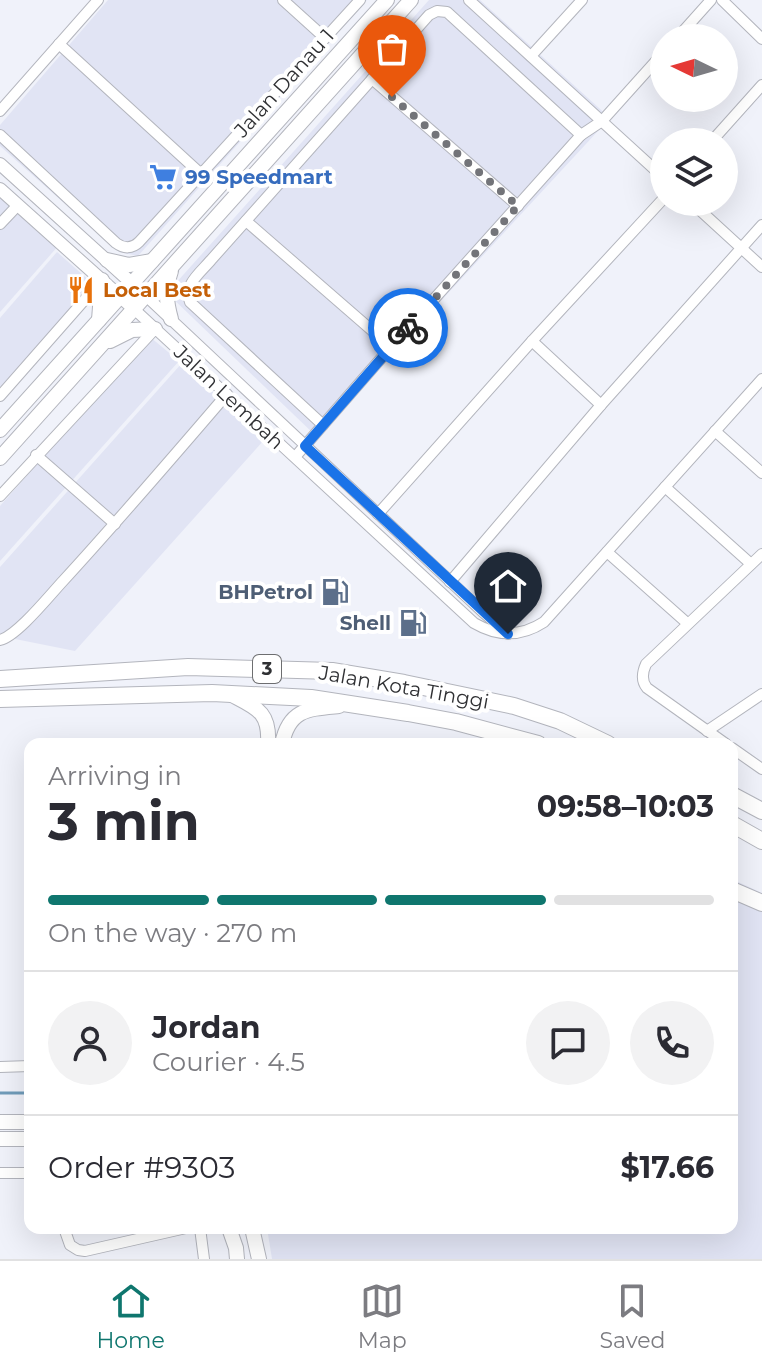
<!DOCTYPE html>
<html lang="en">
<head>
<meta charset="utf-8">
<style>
	body { margin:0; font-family:Montserrat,sans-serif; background:#f2f2f3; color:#2b2b33; height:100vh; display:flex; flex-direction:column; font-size:30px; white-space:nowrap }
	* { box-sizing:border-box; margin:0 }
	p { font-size:26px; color:#7c7c81 }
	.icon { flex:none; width:44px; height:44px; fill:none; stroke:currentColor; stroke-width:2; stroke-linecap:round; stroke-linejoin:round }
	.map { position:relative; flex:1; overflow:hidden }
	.drawer { position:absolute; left:24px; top:738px; width:714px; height:496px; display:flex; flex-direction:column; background:#fff; border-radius:16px; box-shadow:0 8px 32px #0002 }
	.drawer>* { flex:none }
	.needle { width:52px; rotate:275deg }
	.controls { position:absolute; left:650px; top:24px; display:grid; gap:16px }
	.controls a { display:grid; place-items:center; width:88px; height:88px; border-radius:50%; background:#fff; box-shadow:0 8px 32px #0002; font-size:40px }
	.pin { position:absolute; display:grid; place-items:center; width:68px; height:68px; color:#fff; margin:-82px -34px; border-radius:50% 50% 50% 0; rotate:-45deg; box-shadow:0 0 8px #0007 }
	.pin .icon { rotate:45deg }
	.courier { position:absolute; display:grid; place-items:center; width:80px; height:80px; margin:-40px; border:6px solid #1a73e8; border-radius:50%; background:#fff; color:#222; box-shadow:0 2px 10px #0007 }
	.summary em { font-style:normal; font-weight:700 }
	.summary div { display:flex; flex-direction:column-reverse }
	.summary { display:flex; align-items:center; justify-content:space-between; height:136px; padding:0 24px }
	h1 { font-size:52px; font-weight:700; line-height:60px }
	.bar { display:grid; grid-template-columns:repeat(4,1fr); gap:12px 8px; align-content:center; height:96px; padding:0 24px }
	.bar i { height:10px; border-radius:6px; background:#e1e1e2 }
	.bar .active { background:#0f766e }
	.bar p { grid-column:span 4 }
	.line { display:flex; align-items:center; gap:20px; padding:0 24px; border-top:2px solid #e1e1e2 }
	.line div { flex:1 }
	.round { display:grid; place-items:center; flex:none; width:84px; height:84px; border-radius:42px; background:#f2f2f3 }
	.menu { display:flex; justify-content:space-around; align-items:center; height:112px; border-top:2px solid #e1e1e2; background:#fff; font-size:22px; color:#7c7c81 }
	.menu a { display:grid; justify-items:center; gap:4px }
	.menu .active { color:#0f766e }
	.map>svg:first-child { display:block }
	.built { fill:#e1e4f4 }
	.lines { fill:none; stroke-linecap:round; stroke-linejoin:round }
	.stream { stroke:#709cba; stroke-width:3 }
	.minor-casing { stroke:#b3b5bd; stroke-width:12 }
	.tertiary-casing { stroke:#b3b5bd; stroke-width:14 }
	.secondary-casing { stroke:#b3b5bd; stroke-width:16 }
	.trunk-casing { stroke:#b3b5bd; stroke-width:18 }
	.minor { stroke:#fff; stroke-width:10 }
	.tertiary { stroke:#fff; stroke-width:12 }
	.secondary { stroke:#fff; stroke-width:14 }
	.trunk { stroke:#fff; stroke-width:16 }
	.done { stroke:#737479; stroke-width:8; stroke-dasharray:0 14.4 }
	.route { stroke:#1a73e8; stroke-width:10 }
	.labels { text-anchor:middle; stroke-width:8; stroke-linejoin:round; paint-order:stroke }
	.shield { fill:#fff; stroke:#6d6e70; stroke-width:2 }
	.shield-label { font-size:18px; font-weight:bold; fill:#2f3033 }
	.street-label { font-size:20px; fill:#2f3033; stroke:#fff }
	.shop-label { font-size:20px; font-weight:bold; fill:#366cbe; stroke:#fff; text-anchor:start }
	.food-label { font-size:20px; font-weight:bold; fill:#c56008; stroke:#fff; text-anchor:start }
	.service-label { font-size:20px; font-weight:bold; fill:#4e5e75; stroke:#fff; text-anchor:end }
</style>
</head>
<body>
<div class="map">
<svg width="762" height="1259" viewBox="0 0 762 1259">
	<rect width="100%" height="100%" fill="#f0f2fa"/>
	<!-- built -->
	<g class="built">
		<path d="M108,0H367L138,256L119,252L0,146V125Z"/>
		<path d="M429,0H480L610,118L316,436L167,293Z"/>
		<path d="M0,193L59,245L0,312Z"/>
		<path d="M57,252L93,284L0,388V318Z"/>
		<path d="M150,337L179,361L0,561V506Z"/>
		<path d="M182,363L264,440L75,651L0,636V567Z"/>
		<path d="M732,879L762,893V1259H272L267,1228H732Z"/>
	</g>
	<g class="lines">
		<!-- stream -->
		<path class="stream" d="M0,1093H30"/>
		<!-- minor casing -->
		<g class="minor-casing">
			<g id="minor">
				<path d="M283,0L325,38"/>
				<path d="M469,0L664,178"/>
				<path d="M722,0L762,39"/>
				<path d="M677,38L711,0"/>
				<path d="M59,44L201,174"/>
				<path d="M531,56L582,0"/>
				<path d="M372,79L518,206"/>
				<path d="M0,111L98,0"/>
				<path d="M0,135L116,243C124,249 132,249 139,242L360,0"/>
				<path d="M711,142L762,85"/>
				<path d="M691,202L762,267"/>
				<path d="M246,221L391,347"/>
				<path d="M0,224L18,205"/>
				<path d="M146,296L484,613L508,634"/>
				<path d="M134,309L474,623C498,637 521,637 544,622L762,379"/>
				<path d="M532,341L601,405"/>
				<path d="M0,396L102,280"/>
				<path d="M323,425L190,302C183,285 200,273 211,260L429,15L437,11L447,12L581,135"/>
				<path d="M715,431L762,473"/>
				<path d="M36,455L115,524"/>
				<path d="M295,457L391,347L581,135L602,121L664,52"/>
				<path d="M665,487L751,564"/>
				<path d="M0,496L155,329"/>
				<path d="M378,514L532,341L664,198"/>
				<path d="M607,552L687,623"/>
				<path d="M450,582L601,405L762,225"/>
				<path d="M0,640C17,636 49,596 63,581C119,520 173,457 227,394"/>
				<path d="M707,731L762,694"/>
				<path d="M726,744L647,688C641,681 642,673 646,664L762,554"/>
				<path d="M732,748L762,769"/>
				<path d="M0,1067L30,1066"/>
				<path d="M0,1173H30"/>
				<path d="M64,1228L70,1245L78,1250L85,1251L186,1228"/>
				<path d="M200,1228L204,1259"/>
			</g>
		</g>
		<!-- tertiary casing -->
		<g class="tertiary-casing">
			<g id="tertiary">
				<path d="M0,164L146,296"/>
				<path d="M0,189L134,309"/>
			</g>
		</g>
		<!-- secondary casing -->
		<g class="secondary-casing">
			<g id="secondary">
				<path d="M107,260L129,265L152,261"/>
				<path d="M171,271C165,289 166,301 171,319"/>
				<path d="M99,320L102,280"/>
				<path d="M110,341L132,330L155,329"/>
				<path d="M0,430L387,0"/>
				<path d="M0,458L411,0"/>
				<path d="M232,695C257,708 270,712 268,744"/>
				<path d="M282,744C289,709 308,709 339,706"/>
				<path d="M0,1122H30"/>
				<path d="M0,1139H30"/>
				<path d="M229,1228L236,1248L237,1259"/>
				<path d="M252,1228L259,1259"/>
			</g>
		</g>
		<!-- trunk casing -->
		<g class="trunk-casing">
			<g id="trunk">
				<path d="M0,679L188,667L332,671L404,683L514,706L560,721L608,744"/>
				<path d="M0,699L212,693L311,698L408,713L456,722L538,744"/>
				<path d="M732,795L762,811"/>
				<path d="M732,824L762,841"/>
				<path d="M732,890L762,903"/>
			</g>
		</g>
		<!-- minor -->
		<use href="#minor" class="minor"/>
		<!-- tertiary -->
		<use href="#tertiary" class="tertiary"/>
		<!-- secondary -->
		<use href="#secondary" class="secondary"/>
		<!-- trunk -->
		<use href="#trunk" class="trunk"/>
	</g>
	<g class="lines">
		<!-- done -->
		<path class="done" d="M392,97L518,206L408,328"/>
		<!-- route -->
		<path class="route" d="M408,328L305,446L508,634"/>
	</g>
	<!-- icons -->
	<defs>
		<g id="supermarket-bare" transform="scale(2.16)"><path d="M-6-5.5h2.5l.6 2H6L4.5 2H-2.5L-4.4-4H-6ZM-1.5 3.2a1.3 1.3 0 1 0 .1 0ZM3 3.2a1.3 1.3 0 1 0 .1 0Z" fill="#3f7fe0" stroke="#fff" stroke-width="2.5" paint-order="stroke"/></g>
		<g id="restaurant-bare" transform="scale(2.16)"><path d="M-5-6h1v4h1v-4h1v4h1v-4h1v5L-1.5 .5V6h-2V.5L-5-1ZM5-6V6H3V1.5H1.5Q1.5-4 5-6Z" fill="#e8710a" stroke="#fff" stroke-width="2.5" paint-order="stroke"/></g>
		<g id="fuel-bare" transform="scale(2.16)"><path d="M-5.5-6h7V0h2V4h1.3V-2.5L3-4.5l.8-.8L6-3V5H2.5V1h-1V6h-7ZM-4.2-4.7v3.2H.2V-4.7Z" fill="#5c6f8a" stroke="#fff" stroke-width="2.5" paint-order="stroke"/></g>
	</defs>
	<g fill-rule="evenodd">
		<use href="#supermarket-bare" x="163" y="177"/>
		<use href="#restaurant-bare" x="81" y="290"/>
		<use href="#fuel-bare" x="335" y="592"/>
		<use href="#fuel-bare" x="413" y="623"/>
	</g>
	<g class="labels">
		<!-- shield labels -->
		<rect class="shield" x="253" y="655" width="28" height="28" rx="6"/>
		<g class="shield-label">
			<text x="267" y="675">3</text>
		</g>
		<!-- street labels -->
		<g class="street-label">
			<text transform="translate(284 83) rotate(-48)" y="7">Jalan Danau 1</text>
			<text transform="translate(229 397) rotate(43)" y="7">Jalan Lembah</text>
			<text transform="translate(404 687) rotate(10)" y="7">Jalan Kota Tinggi</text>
		</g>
		<!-- shop labels -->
		<g class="shop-label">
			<text x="185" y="184">99 Speedmart</text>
		</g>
		<!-- food labels -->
		<g class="food-label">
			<text x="103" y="297">Local Best</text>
		</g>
		<!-- service labels -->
		<g class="service-label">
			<text x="313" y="599">BHPetrol</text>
			<text x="391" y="630">Shell</text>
		</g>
	</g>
</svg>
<div class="controls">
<a><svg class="needle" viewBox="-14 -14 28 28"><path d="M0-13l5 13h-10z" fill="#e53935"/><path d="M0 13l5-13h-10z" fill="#7c7c81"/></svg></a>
<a><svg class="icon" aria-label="layers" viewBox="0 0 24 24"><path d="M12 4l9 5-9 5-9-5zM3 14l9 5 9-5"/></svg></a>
</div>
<div class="pin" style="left:392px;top:97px;background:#ea580c"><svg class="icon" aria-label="bag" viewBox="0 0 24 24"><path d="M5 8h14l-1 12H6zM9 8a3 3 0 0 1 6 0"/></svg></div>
<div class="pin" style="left:508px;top:634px;background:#1f2937"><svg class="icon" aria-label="home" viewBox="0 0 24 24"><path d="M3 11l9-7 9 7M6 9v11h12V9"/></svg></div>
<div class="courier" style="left:408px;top:328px"><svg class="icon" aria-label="bike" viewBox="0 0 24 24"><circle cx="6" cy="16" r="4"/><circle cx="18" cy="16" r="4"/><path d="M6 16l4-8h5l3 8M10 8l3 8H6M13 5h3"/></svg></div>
<section class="drawer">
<div class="summary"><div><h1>3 min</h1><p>Arriving in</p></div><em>09:58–10:03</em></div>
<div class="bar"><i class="active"></i><i class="active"></i><i class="active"></i><i></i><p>On the way · 270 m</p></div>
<div class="line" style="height:144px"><a class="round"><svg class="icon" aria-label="person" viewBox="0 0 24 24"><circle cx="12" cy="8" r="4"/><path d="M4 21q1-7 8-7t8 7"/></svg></a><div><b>Jordan</b><p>Courier · 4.5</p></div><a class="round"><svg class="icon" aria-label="chat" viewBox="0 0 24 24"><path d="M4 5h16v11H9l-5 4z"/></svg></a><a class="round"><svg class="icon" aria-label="phone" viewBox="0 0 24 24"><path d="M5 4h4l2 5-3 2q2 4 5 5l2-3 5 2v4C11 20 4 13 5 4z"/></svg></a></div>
<div class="line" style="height:104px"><div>Order #9303</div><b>$17.66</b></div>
</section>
</div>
<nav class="menu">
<a class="active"><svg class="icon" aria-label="home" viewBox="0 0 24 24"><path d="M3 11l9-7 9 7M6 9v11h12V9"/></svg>Home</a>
<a><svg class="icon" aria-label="map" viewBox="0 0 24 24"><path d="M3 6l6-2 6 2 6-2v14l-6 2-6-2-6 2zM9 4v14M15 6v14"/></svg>Map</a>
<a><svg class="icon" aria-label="saved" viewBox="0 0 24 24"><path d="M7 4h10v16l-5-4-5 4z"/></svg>Saved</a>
</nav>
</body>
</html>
